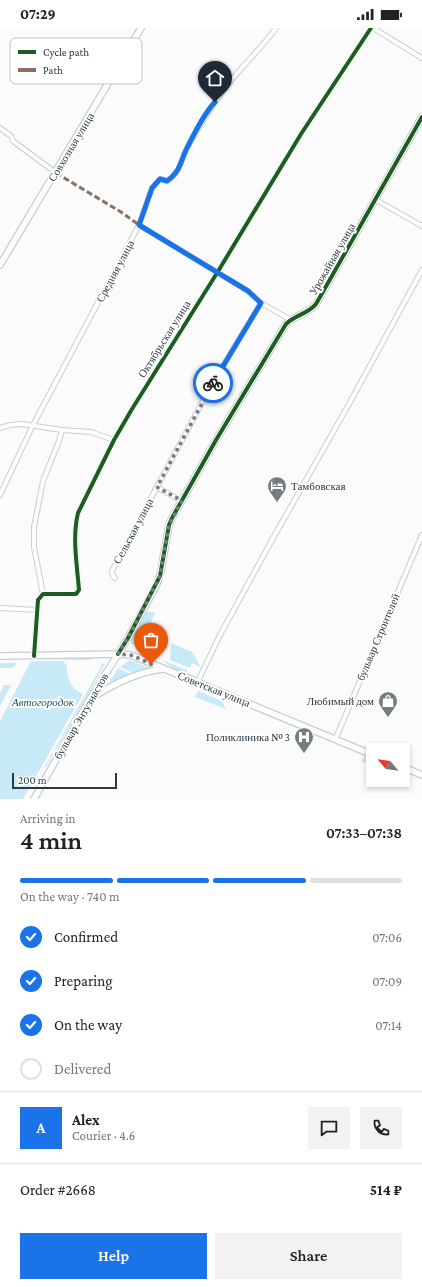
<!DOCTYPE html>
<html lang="en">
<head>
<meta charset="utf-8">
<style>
	body { margin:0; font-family:"Crimson Pro",serif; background:#f2f2f2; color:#222; height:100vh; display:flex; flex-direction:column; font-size:15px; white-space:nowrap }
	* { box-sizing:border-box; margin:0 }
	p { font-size:13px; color:#767676 }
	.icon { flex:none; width:22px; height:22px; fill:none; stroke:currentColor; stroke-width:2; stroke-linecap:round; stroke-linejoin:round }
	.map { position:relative; height:771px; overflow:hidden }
	.drawer { display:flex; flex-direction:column; background:#fff; flex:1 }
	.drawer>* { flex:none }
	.needle { width:26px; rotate:299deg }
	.tools { position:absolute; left:366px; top:715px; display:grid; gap:8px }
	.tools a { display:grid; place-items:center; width:44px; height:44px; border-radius:0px; background:#fff; box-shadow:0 2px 6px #0003; font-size:20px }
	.scale { position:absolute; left:12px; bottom:10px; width:105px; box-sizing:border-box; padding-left:4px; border:2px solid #2a3a41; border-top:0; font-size:11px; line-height:14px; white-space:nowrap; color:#2a3a41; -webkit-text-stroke:3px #fff; paint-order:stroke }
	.pin { position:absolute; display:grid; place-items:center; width:34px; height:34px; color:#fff; margin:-41px -17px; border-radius:50% 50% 50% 0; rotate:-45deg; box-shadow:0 0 4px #0007 }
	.pin .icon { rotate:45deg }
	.courier { position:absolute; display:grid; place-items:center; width:40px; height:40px; margin:-20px; border:3px solid #1a73e8; border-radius:50%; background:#fff; color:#222; box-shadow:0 1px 5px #0007 }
	.head em { font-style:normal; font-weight:600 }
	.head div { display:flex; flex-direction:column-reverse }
	.head { display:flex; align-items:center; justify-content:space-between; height:68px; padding:0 20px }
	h1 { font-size:26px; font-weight:600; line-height:30px }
	.bar { display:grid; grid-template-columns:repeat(4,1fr); gap:6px 4px; align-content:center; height:48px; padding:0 20px }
	.bar i { height:5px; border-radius:3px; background:#e0e0e0 }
	.bar .current { background:#1a73e8 }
	.bar p { grid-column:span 4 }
	.line { display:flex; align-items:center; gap:10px; padding:0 20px; border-top:1px solid #e0e0e0 }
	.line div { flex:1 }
	.round { display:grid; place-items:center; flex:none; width:42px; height:42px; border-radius:0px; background:#f2f2f2 }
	ol { padding:0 20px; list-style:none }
	li { display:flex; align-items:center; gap:12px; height:44px }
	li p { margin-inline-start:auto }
	li .icon { padding:4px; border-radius:50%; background:#1a73e8; color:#fff; stroke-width:4 }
	li:last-child { color:#767676 }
	li i { width:22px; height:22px; border:2px solid #e0e0e0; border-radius:50% }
	.cta { display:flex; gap:8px; margin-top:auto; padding:8px 20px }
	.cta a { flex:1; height:46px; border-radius:0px; background:#1a73e8; color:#fff; font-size:16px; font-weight:600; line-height:46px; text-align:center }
	.cta a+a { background:#f2f2f2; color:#222 }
	.status { display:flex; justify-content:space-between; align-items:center; height:28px; padding:0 20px; background:#fff; direction:ltr }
	.status svg { height:11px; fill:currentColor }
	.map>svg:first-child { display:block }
	.green { fill:#c8e9f7 }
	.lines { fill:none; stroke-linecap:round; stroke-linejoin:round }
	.street-casing { stroke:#c6ced1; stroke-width:6 }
	.secondary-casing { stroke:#c6ced1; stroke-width:8 }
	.street { stroke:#fefefe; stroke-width:4 }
	.secondary { stroke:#fefefe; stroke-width:5.5 }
	.quiet { stroke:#8d6e63; stroke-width:3; stroke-dasharray:6 3; stroke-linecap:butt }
	.cycleway-casing { stroke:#fff; stroke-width:6 }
	.cycleway { stroke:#1b5e20; stroke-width:4 }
	.done { stroke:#737e82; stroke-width:4; stroke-dasharray:0 7.2 }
	.route { stroke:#1a73e8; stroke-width:5 }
	.labels { text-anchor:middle; stroke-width:4; stroke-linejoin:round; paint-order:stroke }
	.street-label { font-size:11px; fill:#2a3a41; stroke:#fff }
	.poi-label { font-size:11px; fill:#2a3a41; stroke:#fff; text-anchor:end }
	.park-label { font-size:11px; font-style:italic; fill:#0f4e64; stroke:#fff }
	.key { fill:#fff; stroke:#bfc4c6; stroke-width:1 }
	.key-label { font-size:11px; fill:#2a3a41 }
</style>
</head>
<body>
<div class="status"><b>07:29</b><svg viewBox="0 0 49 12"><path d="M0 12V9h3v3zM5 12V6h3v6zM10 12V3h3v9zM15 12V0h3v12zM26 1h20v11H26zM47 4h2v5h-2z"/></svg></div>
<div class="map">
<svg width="422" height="771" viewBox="0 0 422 771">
	<rect width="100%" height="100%" fill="#fbfbfb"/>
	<!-- green -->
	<g class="green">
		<path d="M145,584H155L147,603L137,599Z"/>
		<path d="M136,601L145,604L134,617L131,615V611Z"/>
		<path d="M147,605L165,613L153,625L135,618Z"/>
		<path d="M171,615L192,624L201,639L192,635L190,640L170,632Z"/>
		<path d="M35,630H92L93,632L33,631Z"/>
		<path d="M130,632L149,640L136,646L120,639Z"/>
		<path d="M162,632L187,642V645L195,648L193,649C181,644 170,639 162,632Z"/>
		<path d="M31,633H63L67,638C67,651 70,660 83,666L23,771H0V693Z"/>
		<path d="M0,635H17L13,640H0Z"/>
		<path d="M103,635L105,636L46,739L44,740Z"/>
		<path d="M118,640L132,647L108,657Z"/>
		<path d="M4,657H11L0,678V666Z"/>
		<path d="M198,663L222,673L226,681L195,669Z"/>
		<path d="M365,728L373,731V738L361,733Z"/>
	</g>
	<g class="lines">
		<!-- street casing -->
		<g class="street-casing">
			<g id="street">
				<path d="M373,0L422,30"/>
				<path d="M0,100L11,108L13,113L56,145"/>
				<path d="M376,172L422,198"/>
				<path d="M139,197L248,263L261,275"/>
				<path d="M0,400L10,397L22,396L62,402"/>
				<path d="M157,459L181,473"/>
				<path d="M0,467L32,399L139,197L152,160L160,151L167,153C181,143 180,134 187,120C201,95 215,71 234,49C248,32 263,18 276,0"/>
				<path d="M115,550L113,548L112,543L213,354L261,275L291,292"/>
				<path d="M43,566L34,519V499L43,453L59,413L62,402L91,404L114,412"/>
				<path d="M0,580L37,582"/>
				<path d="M34,628L38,572L43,566H76L79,562C77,536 72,510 78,485L114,412L132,381L217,245L301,106L371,0"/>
				<path d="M197,655L220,607L272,512L349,376L422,242"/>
				<path d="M335,712L422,507"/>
			</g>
		</g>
		<!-- secondary casing -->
		<g class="secondary-casing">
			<g id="secondary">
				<path d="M0,237L141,0"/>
				<path d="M0,628L121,626L131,627L373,727"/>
				<path d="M92,670C113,656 139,644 163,641"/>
				<path d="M403,739L422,747"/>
				<path d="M34,771L90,671L128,610L157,556L161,543L169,497L172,490L216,412L286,296C295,287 308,286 316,276L422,89"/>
			</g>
		</g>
		<!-- street -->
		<use href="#street" class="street"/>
		<!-- secondary -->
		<use href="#secondary" class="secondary"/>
		<!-- quiet -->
		<path class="quiet" d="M56,145L121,184L139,197"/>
		<!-- cycleway casing -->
		<g class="cycleway-casing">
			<g id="cycleway">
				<path d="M118,626L128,610L160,548L169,497L172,490L216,412L286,296C295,287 308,286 316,276L422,89"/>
				<path d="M34,628L38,572L43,566H76L79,562C77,536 72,510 78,485L114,412L132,381L217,245L301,106L371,0"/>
			</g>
		</g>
		<!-- cycleway -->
		<use href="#cycleway" class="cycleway"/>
	</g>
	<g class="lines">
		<!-- done -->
		<path class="done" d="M151,636L131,627L118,626L135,597L160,548L169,497L182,473L157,459L213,355"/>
		<!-- route -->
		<path class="route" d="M213,355L261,275L248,263L139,197L152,160L160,151L167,153C180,144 180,135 186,122C194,106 203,87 215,74"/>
	</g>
	<!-- icons -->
	<defs>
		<g id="hotel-pin" transform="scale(1)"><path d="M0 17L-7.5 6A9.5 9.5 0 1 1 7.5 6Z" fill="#737e82" stroke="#fff"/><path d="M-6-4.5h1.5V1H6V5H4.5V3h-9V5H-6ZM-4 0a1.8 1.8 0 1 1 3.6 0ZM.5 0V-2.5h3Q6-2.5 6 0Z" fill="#fff"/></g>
		<g id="shop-pin" transform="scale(1)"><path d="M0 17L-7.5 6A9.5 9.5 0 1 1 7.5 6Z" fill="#737e82" stroke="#fff"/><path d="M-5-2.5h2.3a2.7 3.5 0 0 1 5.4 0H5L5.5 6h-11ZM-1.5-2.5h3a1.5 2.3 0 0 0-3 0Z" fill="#fff"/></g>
		<g id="hospital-pin" transform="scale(1)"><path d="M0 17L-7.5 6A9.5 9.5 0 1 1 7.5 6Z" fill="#737e82" stroke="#fff"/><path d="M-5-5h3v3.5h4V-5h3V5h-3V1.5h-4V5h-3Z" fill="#fff"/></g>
	</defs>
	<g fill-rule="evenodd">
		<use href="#hotel-pin" x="277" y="458"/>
		<use href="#shop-pin" x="388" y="673"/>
		<use href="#hospital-pin" x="304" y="709"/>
	</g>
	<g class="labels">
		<!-- street labels -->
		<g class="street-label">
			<text transform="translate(71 119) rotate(-59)" y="4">Совхозная улица</text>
			<text transform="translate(332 231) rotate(-60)" y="4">Урожайная улица</text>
			<text transform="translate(115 243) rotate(-62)" y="4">Средняя улица</text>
			<text transform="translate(164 311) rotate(-58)" y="4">Октябрьская улица</text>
			<text transform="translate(133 503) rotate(-62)" y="4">Сельская улица</text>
			<text transform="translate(378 609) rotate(-67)" y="4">бульвар Строителей</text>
			<text transform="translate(214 661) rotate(22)" y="4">Советская улица</text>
			<text transform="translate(81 688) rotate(-60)" y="4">бульвар Энтузиастов</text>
		</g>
		<!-- poi labels -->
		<g class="poi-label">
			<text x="291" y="462" text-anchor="start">Тамбовская</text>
			<text x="374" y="677">Любимый дом</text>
			<text x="290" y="713">Поликлиника № 3</text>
		</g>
		<!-- park labels -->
		<g class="park-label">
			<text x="43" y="678">Автогородок</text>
		</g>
	</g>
	<!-- legend -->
	<rect x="10" y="10" width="132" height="46" rx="6" class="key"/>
	<rect x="18" y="22" width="18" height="4" fill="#1b5e20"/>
	<rect x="18" y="40" width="18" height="4" fill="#8d6e63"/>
	<g class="key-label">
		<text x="43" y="28">Cycle path</text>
		<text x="43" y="46">Path</text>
	</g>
</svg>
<div class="tools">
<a><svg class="needle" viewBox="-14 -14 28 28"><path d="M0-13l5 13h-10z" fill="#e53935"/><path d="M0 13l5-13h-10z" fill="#767676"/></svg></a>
</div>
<div class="scale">200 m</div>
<div class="pin" style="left:151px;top:636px;background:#ea580c"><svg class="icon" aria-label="bag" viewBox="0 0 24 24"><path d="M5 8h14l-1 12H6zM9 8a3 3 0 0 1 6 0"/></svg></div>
<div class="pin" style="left:215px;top:74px;background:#1f2937"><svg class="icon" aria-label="home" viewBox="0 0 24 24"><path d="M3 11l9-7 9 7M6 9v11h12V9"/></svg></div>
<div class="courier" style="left:213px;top:355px"><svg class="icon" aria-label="bike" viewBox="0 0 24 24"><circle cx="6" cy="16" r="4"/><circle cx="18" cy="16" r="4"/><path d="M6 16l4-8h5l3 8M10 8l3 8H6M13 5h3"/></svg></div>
</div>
<section class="drawer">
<div class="head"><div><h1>4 min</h1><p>Arriving in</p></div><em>07:33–07:38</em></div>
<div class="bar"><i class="current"></i><i class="current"></i><i class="current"></i><i></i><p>On the way · 740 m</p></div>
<ol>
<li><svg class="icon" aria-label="check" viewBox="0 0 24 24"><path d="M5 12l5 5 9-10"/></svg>Confirmed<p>07:06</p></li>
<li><svg class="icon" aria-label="check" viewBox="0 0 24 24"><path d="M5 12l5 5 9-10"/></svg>Preparing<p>07:09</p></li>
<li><svg class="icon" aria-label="check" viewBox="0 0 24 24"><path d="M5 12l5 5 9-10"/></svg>On the way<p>07:14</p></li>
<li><i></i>Delivered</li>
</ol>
<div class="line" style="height:72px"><b class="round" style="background:#1a73e8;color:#fff">A</b><div><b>Alex</b><p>Courier · 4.6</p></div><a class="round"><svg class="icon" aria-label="chat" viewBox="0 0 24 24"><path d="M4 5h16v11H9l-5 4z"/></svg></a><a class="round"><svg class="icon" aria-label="phone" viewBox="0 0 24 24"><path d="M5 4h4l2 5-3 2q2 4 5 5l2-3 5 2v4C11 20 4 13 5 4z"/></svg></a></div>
<div class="line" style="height:52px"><div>Order #2668</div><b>514 ₽</b></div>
<div class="cta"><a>Help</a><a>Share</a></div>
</section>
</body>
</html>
